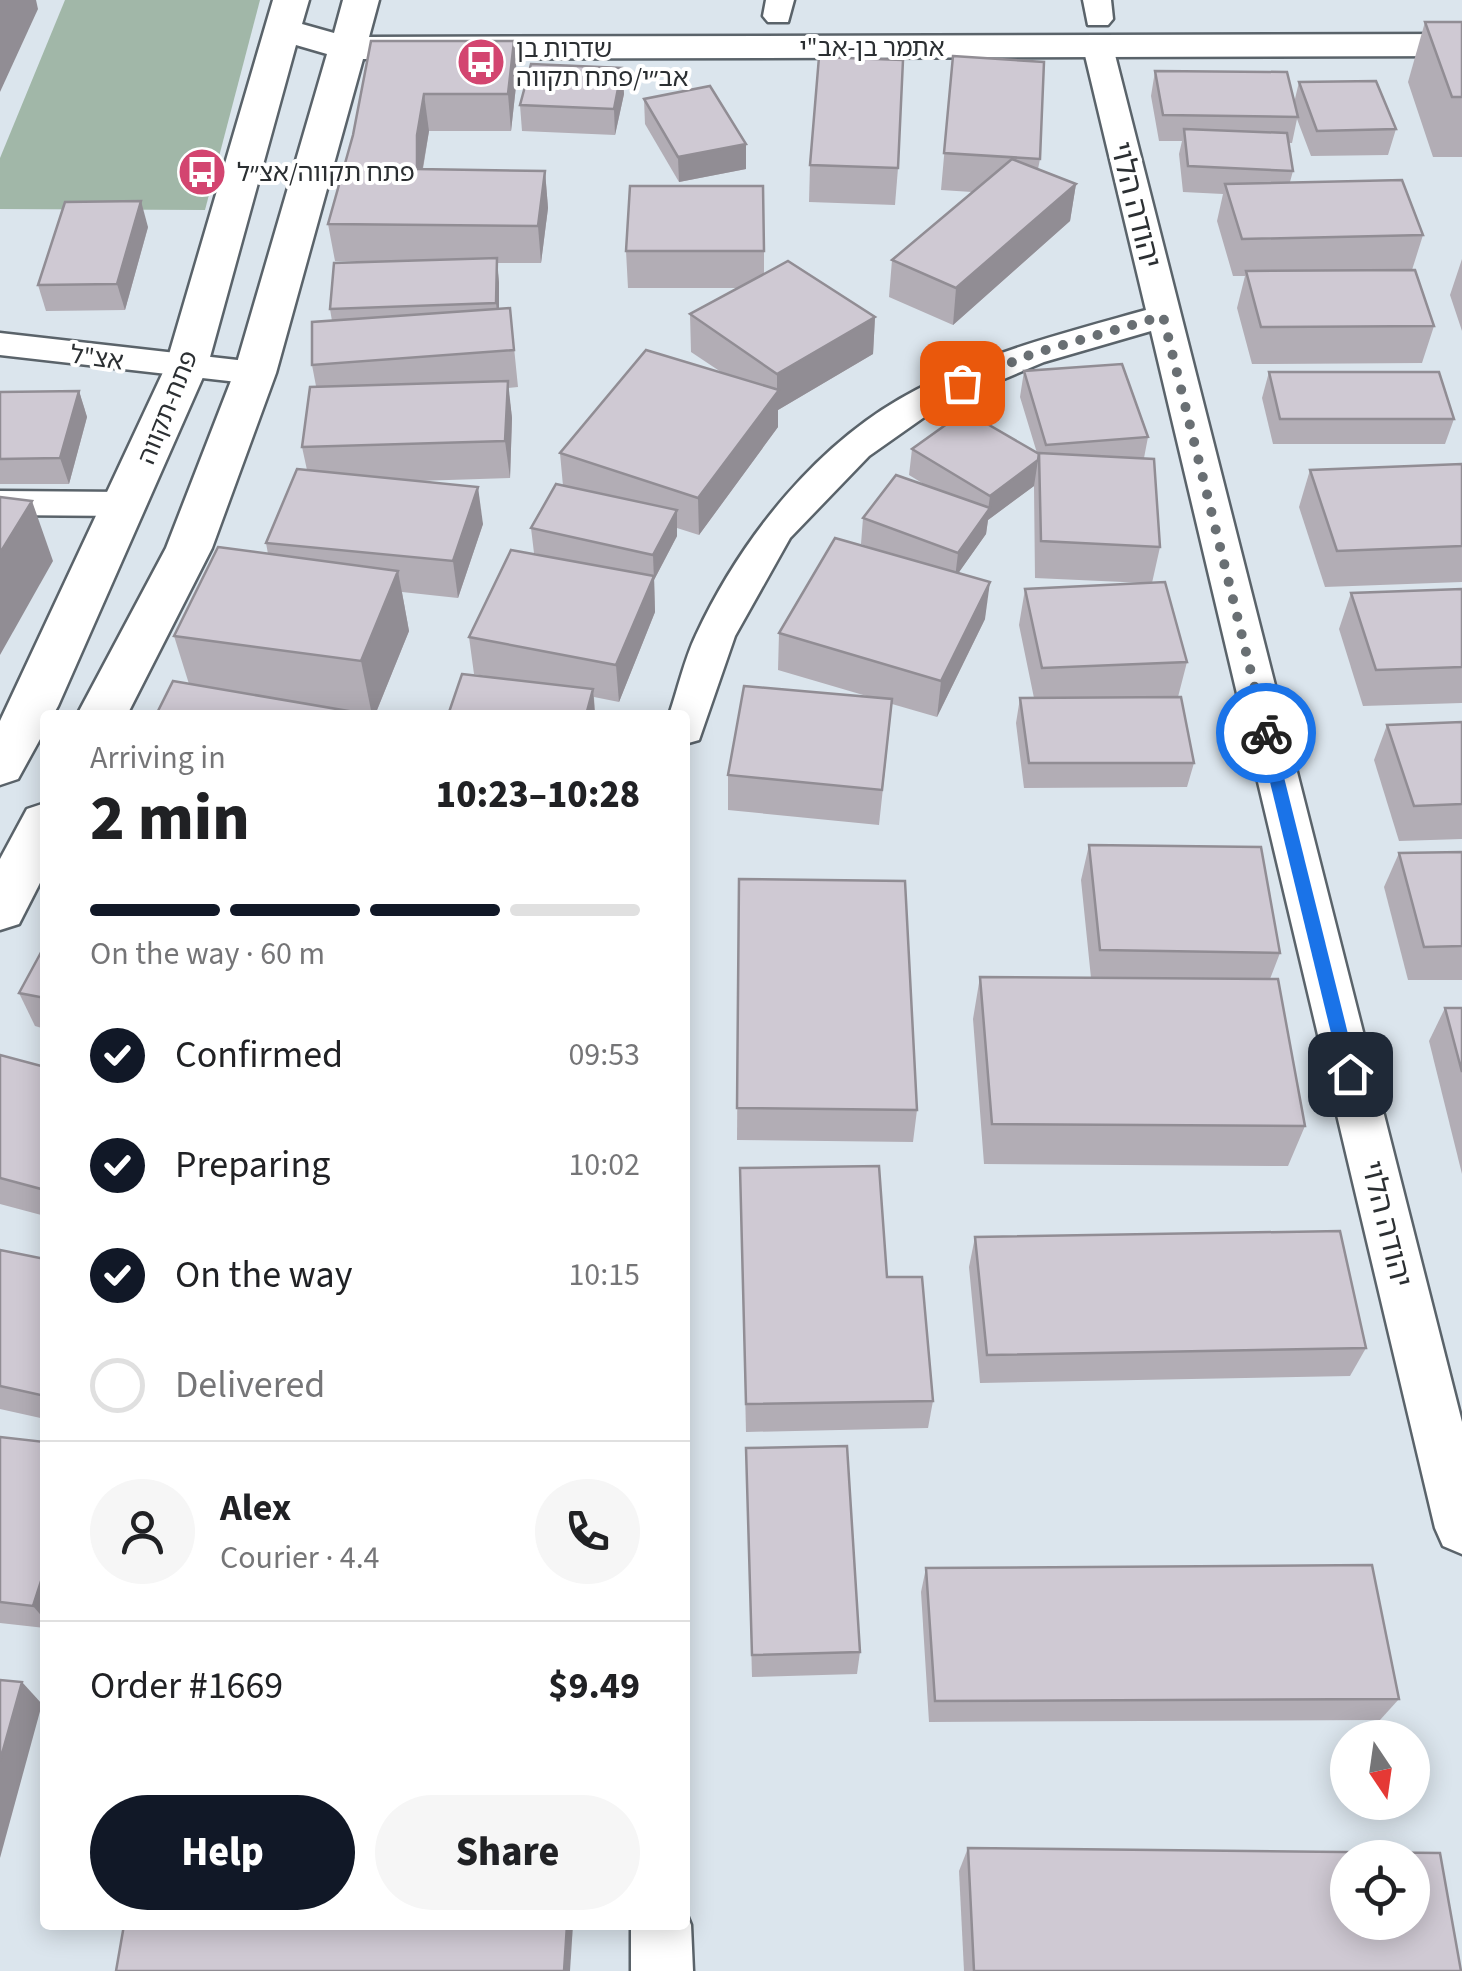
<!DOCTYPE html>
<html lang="en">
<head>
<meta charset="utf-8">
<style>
	body { margin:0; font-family:"Source Sans 3","Noto Sans Hebrew",sans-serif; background:#f6f6f6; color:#202124; height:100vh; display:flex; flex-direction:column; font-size:38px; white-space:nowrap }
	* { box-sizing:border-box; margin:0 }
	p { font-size:32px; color:#757577 }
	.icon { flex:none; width:55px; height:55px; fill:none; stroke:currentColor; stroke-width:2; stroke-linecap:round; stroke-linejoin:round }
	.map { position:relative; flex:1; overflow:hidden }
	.sheet { position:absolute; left:40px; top:710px; width:650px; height:1220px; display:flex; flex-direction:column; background:#fff; border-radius:10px; box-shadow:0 5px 25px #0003 }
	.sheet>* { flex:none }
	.needle { width:65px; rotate:167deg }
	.fabs { position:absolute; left:1330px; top:1720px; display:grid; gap:20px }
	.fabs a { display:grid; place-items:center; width:100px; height:100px; border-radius:50%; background:#fff; box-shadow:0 5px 25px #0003; font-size:50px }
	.pin { position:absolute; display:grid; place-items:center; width:85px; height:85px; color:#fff; margin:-42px; border-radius:20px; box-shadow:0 5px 15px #0006 }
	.courier { position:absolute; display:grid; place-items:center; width:100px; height:100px; margin:-50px; border:8px solid #1a73e8; border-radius:50%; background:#fff; color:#222; box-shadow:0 2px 12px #0007 }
	.head em { font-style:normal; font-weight:800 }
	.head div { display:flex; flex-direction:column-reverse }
	.head { display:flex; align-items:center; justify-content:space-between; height:170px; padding:0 50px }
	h1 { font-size:65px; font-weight:800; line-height:75px }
	.bar { display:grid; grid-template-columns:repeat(4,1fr); gap:15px 10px; align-content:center; height:120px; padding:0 50px }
	.bar i { height:12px; border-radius:8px; background:#e0e0e0 }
	.bar .active { background:#111827 }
	.bar p { grid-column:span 4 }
	.line { display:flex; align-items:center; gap:25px; padding:0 50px; border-top:2px solid #e0e0e0 }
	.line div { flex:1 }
	.round { display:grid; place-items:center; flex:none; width:105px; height:105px; border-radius:52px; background:#f6f6f6 }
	ol { padding:0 50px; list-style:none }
	li { display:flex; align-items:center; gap:30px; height:110px }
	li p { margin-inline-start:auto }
	li .icon { padding:10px; border-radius:50%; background:#111827; color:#fff; stroke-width:4 }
	li:last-child { color:#757577 }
	li i { width:55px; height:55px; border:5px solid #e0e0e0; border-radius:50% }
	.button { display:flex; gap:20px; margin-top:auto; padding:20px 50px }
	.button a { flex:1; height:115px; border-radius:60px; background:#111827; color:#fff; font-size:40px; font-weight:800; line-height:115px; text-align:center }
	.button a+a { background:#f6f6f6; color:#202124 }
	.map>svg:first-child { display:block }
	.green { fill:#a1b7a8 }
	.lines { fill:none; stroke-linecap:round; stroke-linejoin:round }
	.minor-casing { stroke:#5a636a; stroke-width:5 }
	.secondary-casing { stroke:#5a636a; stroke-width:5 }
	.minor { fill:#fff; fill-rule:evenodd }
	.secondary { fill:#fff; fill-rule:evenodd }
	.wall { fill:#b2adb5 }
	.shaded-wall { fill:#918d94 }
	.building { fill:#cfc9d3; stroke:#918d94; stroke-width:2.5; fill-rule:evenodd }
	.route { fill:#1a73e8 }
	.done { stroke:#696f73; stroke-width:10; stroke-dasharray:0 18 }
	.labels { text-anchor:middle; stroke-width:8; stroke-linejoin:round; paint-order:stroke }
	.far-street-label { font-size:25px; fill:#2b2f32; stroke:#fff }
	.far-poi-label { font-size:25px; fill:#2b2f32; stroke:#fff; text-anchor:start }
	.street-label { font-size:30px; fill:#2b2f32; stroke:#fff }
</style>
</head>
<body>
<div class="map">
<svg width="1462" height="1971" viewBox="0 0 1462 1971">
	<rect width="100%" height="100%" fill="#dbe5ed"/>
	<!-- green -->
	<path class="green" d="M65,0H260L205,210L0,209V158Z"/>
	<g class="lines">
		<!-- minor casing -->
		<g class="minor-casing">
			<g id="minor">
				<path d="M766,0H794L788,22H768L763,16Z"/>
				<path d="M1083,0H1111L1113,19L1108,25H1088Z"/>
				<path d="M1098,38L1108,41L1113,47L1462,1422V1554L1443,1546L1435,1528L1151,331L1044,362L940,406L869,456L790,538L735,636L699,740L685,744V715H669C678,689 684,660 696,635C741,538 819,440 916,390C987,352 1068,332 1146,310L1083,47L1088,41Z"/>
				<path d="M0,333L255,362L267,365L273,373L267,381L255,384L0,355Z"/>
				<path d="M0,491L126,492L139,495L145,504L139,513L126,516L0,515Z"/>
				<path d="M685,1910L691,1925L693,1971H631V1925H685Z"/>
			</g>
		</g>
		<!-- secondary casing -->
		<g class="secondary-casing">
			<g id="secondary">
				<path d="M273,0H309L302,24L334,33L343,0H379L369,37L1462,34V56L363,59L276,373L212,548L127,715H77L166,548L234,373L327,54L296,45L207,368L58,706L53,715H45V730L18,779L0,785V721L165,368Z"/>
				<path d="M45,803V873L19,924L0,930V859L27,809Z"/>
			</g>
		</g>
		<!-- minor -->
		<use href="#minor" class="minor"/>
		<!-- secondary -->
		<use href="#secondary" class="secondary"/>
	</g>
	<!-- wall -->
	<g class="wall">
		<path d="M1425,22H1462V157H1433L1408,82Z"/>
		<path d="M514,41L517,77L511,131H429L423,169L545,171L548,208L541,263H497L499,283V309L510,308L518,387L508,388L512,418L510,478L418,481L483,524L458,598L402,592L409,631L375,715H156L189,684L174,636L268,554L266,543L307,470L302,447L316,386L312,365L332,321L330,309L383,262L335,261L328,224L353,135Z"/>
		<path d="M953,56L1040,159L1038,169L1076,184L1070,221L953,325L889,297L892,260L972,192L941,190Z"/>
		<path d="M622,68L624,94L615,135L522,131L520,105Z"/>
		<path d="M1155,71L1294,103L1299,82L1396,129L1388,155L1311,156L1297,119L1292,143H1289L1293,171L1290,182L1423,235L1412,270L1434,326L1422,363L1252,364L1237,308L1245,276H1233L1217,221L1223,194L1183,192L1179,154L1182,141H1159L1151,96Z"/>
		<path d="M644,99L746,169L679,182L645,124Z"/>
		<path d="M810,165L898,168L895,205L809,202Z"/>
		<path d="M148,227L125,310L46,311L38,285Z"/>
		<path d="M626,251H764V274L875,317L873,354L778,410V427L699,535L677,528V536L654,580L655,612L619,702L594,697L595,715H448L497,678L474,674L469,637L553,558L534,553L531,528L563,486L560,453L721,372L691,352L690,314L738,288H628Z"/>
		<path d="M1462,259V331L1450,295Z"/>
		<path d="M1024,371L1148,437L1144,458L1160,547L1152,583L1187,662L1178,697L1194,763L1187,787L1024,788L1016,723L1020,698H1034L1019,625L1025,589L1145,583L1035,578L1034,486L988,520L986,534L958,573L985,619L937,717L892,704L879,825L728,810V775L870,697L778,670L779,633L885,553L861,544L863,518L927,486L909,475L912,449L1037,453L1020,397Z"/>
		<path d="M1269,372L1454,419L1445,444H1273L1262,398Z"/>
		<path d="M79,391L87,417L69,484H0V392Z"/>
		<path d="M1462,464V582L1325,587L1299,507L1310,470Z"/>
		<path d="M1462,589V703L1363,706L1339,629L1351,593Z"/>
		<path d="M1462,722V839L1399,841L1374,760L1387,725Z"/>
		<path d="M1089,845L1280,953L1270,979L1305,1126L1288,1166L984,1164L973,1019L980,977L1091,978L1081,880Z"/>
		<path d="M1462,852V980H1408L1384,887L1399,853Z"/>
		<path d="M739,879L917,1110L913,1142L737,1140Z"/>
		<path d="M45,945V1029L35,1026L19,993Z"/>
		<path d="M1445,1008H1462V1174L1429,1041Z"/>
		<path d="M0,1055L45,1067V1216L0,1204Z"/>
		<path d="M740,1168L887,1277L933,1401L928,1428L746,1432Z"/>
		<path d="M975,1237L1366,1348L1350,1376L980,1383L969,1267Z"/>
		<path d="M0,1250L45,1259V1419L0,1409Z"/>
		<path d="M0,1437L45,1442V1628L0,1623Z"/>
		<path d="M746,1448L860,1652L857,1674L752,1677Z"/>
		<path d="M926,1568L1399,1699L1380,1720L929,1722L921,1592Z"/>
		<path d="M968,1848L1461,1971H964L959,1871Z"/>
	</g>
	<!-- shaded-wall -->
	<g class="shaded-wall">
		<path d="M0,0H36L38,9L0,92Z"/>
		<path d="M514,41L517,77L511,131L508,94Z"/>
		<path d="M622,68L624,94L615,135L614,109Z"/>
		<path d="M424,94L429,131L422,172L417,169V135Z"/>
		<path d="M746,144V169L679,182L678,157Z"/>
		<path d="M545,171L548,208L541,263L538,226Z"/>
		<path d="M1076,184L1070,221L953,325L956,288Z"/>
		<path d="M141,201L148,227L125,310L117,284Z"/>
		<path d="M497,258L499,283V329L496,303Z"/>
		<path d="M875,317L873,354L778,410V427L699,535L698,498L777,392V374Z"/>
		<path d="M508,381L512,418L510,478L505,441Z"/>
		<path d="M79,391L87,417L69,484L60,458Z"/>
		<path d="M1038,460L1034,486L988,520L986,534L955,578L958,553L988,510L990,496Z"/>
		<path d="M478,487L483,524L458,598L453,561Z"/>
		<path d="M32,501L53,561L0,655V553Z"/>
		<path d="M677,510V536L654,580L653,555Z"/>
		<path d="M398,571L409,631L375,715H372L361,661Z"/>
		<path d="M654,576L655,612L619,702L616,665Z"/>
		<path d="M990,582L985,619L937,717L941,681Z"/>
		<path d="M593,689L595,715H586Z"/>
		<path d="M45,1569V1620L33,1606Z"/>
		<path d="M22,1682L42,1704L0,1858V1761Z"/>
		<path d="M567,1925H573L570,1971H564Z"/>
	</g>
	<!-- building -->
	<g class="building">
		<path d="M1425,22H1462V97H1452Z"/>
		<path d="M371,41H514L508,94H424L417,135V169L545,171L538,226L328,224L353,135Z"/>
		<path d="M953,56L1044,62L1040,159L944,153Z"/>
		<path d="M819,57L903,60L898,168L810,165Z"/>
		<path d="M531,64L622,68L614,109L520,105Z"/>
		<path d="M1155,71L1287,72L1298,117L1163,115Z"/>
		<path d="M1376,81L1396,129L1317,131L1299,82Z"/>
		<path d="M710,86L746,144L678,157L644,99Z"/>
		<path d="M1184,129L1287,133L1293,171L1188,166Z"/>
		<path d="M1012,159L1076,184L956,288L892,260Z"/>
		<path d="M1402,180L1423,235L1242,239L1225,184Z"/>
		<path d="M630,186H763L764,251H626Z"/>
		<path d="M141,201L117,284L38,285L65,202Z"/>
		<path d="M497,258L496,303L330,309L334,263Z"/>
		<path d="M788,261L875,317L777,374L690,314Z"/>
		<path d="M1415,270L1434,326L1261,327L1246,271Z"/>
		<path d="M510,308L514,350L312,365V322Z"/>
		<path d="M646,350L779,390L698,498L560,453Z"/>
		<path d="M1122,364L1148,437L1046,445L1024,371Z"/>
		<path d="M1269,372H1439L1454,419H1280Z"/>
		<path d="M508,381L505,441L302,447L310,387Z"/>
		<path d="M79,391L60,458L0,459V392Z"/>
		<path d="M965,411L1039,454L1038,460L990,496L912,449Z"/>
		<path d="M1039,453L1154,459L1160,547L1041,541Z"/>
		<path d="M1462,464V546L1337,551L1310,470Z"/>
		<path d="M297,469L478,487L453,561L266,543Z"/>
		<path d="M896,475L990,508L958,553L863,518Z"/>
		<path d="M556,484L677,510L653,555L531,528Z"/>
		<path d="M0,497L32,501L0,553Z"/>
		<path d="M835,538L990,582L941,681L779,633Z"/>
		<path d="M218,547L398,571L361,661L174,636Z"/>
		<path d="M511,550L654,576L616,665L469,637Z"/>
		<path d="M1165,582L1187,662L1042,668L1025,589Z"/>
		<path d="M1462,589V667L1376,670L1351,593Z"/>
		<path d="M462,674L593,689L586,715H448Z"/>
		<path d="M173,681L360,713L359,715H156Z"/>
		<path d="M744,686L892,699L882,790L728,775Z"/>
		<path d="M1181,697L1194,763H1029L1020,698Z"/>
		<path d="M1462,722V804L1414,806L1387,725Z"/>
		<path d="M1089,845L1261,847L1280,953L1100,950Z"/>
		<path d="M1462,852V946L1424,947L1399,853Z"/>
		<path d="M739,879L905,881L917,1110L737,1108Z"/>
		<path d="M45,945V998L19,993Z"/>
		<path d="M980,977L1278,979L1305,1126L992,1124Z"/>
		<path d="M1445,1008H1462V1072Z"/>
		<path d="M0,1055L45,1067V1190L0,1178Z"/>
		<path d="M879,1166L887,1277H922L933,1401L746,1404L740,1168Z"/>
		<path d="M1340,1231L1366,1348L987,1355L975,1237Z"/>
		<path d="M0,1250L45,1259V1396L0,1386Z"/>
		<path d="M0,1437L45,1442V1569L33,1606L0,1602Z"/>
		<path d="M847,1446L860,1652L752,1655L746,1448Z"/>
		<path d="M1372,1565L1399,1699L935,1701L926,1568Z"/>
		<path d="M0,1680L22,1682L0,1761Z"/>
		<path d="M968,1848L1440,1853L1461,1971H974ZM1348,1858H1412V1922H1348Z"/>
		<path d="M124,1925H567L564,1971H116Z"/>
	</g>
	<!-- route -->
	<path class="route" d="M1266,727L1273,733L1358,1074L1350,1081L1341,1074L1258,733Z"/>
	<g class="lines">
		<!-- done -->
		<path class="done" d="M962,383L1032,354L1163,316L1266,733"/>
	</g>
	<!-- icons -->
	<defs>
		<g id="bus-disc" transform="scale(2.5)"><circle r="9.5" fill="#d34570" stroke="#fff"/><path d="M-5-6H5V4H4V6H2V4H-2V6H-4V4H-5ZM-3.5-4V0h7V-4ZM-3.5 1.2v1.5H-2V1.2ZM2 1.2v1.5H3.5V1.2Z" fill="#fff"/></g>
	</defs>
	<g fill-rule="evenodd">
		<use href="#bus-disc" x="481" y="62"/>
		<use href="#bus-disc" x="202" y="172"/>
	</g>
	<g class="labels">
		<!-- far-street labels -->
		<g class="far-street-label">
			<text x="872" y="56">אתמר בן-אב"י</text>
			<text transform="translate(97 357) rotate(8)" y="9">אצ"ל</text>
			<text transform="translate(167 407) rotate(-68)" y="9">פתח-תקווה</text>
		</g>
		<!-- far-poi labels -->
		<g class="far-poi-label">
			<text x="516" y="57">שדרות בן<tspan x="516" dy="29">אב״י/פתח תקווה</tspan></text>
			<text x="237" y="181">פתח תקווה/אצ״ל</text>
		</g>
		<!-- street labels -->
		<g class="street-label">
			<text transform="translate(1136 205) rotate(76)" y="10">יהודה הלוי</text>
			<text transform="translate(1387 1224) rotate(76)" y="10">יהודה הלוי</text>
		</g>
	</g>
</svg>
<div class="fabs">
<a><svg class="needle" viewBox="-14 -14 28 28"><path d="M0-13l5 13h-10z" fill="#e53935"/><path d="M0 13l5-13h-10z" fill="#757577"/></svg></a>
<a><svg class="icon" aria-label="locate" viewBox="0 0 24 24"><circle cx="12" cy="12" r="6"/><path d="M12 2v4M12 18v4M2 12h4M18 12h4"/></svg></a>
</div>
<div class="pin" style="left:962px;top:383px;background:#ea580c"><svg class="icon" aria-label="bag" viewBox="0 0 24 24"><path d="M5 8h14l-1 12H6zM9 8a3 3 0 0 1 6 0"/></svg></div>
<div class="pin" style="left:1350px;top:1074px;background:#1f2937"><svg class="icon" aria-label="home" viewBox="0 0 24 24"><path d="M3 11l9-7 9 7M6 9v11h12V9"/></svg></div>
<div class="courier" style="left:1266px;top:733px"><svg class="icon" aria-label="bike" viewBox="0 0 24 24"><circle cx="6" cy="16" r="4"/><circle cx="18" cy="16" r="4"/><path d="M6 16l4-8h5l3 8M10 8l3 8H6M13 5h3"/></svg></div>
<section class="sheet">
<div class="head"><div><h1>2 min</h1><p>Arriving in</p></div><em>10:23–10:28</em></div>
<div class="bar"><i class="active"></i><i class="active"></i><i class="active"></i><i></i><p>On the way · 60 m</p></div>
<ol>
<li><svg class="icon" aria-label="check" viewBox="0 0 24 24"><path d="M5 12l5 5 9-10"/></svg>Confirmed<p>09:53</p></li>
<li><svg class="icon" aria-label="check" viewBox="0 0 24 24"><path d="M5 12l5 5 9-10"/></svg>Preparing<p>10:02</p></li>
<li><svg class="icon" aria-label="check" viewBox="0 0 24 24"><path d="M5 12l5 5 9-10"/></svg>On the way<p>10:15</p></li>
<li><i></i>Delivered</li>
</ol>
<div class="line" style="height:180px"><a class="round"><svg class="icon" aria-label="person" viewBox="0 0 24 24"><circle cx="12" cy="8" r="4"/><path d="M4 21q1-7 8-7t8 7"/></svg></a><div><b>Alex</b><p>Courier · 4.4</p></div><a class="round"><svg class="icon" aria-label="phone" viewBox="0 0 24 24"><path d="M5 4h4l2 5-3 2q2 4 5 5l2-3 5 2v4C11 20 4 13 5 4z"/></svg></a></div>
<div class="line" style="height:130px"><div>Order #1669</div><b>$9.49</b></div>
<div class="button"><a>Help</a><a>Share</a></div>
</section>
</div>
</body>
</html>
